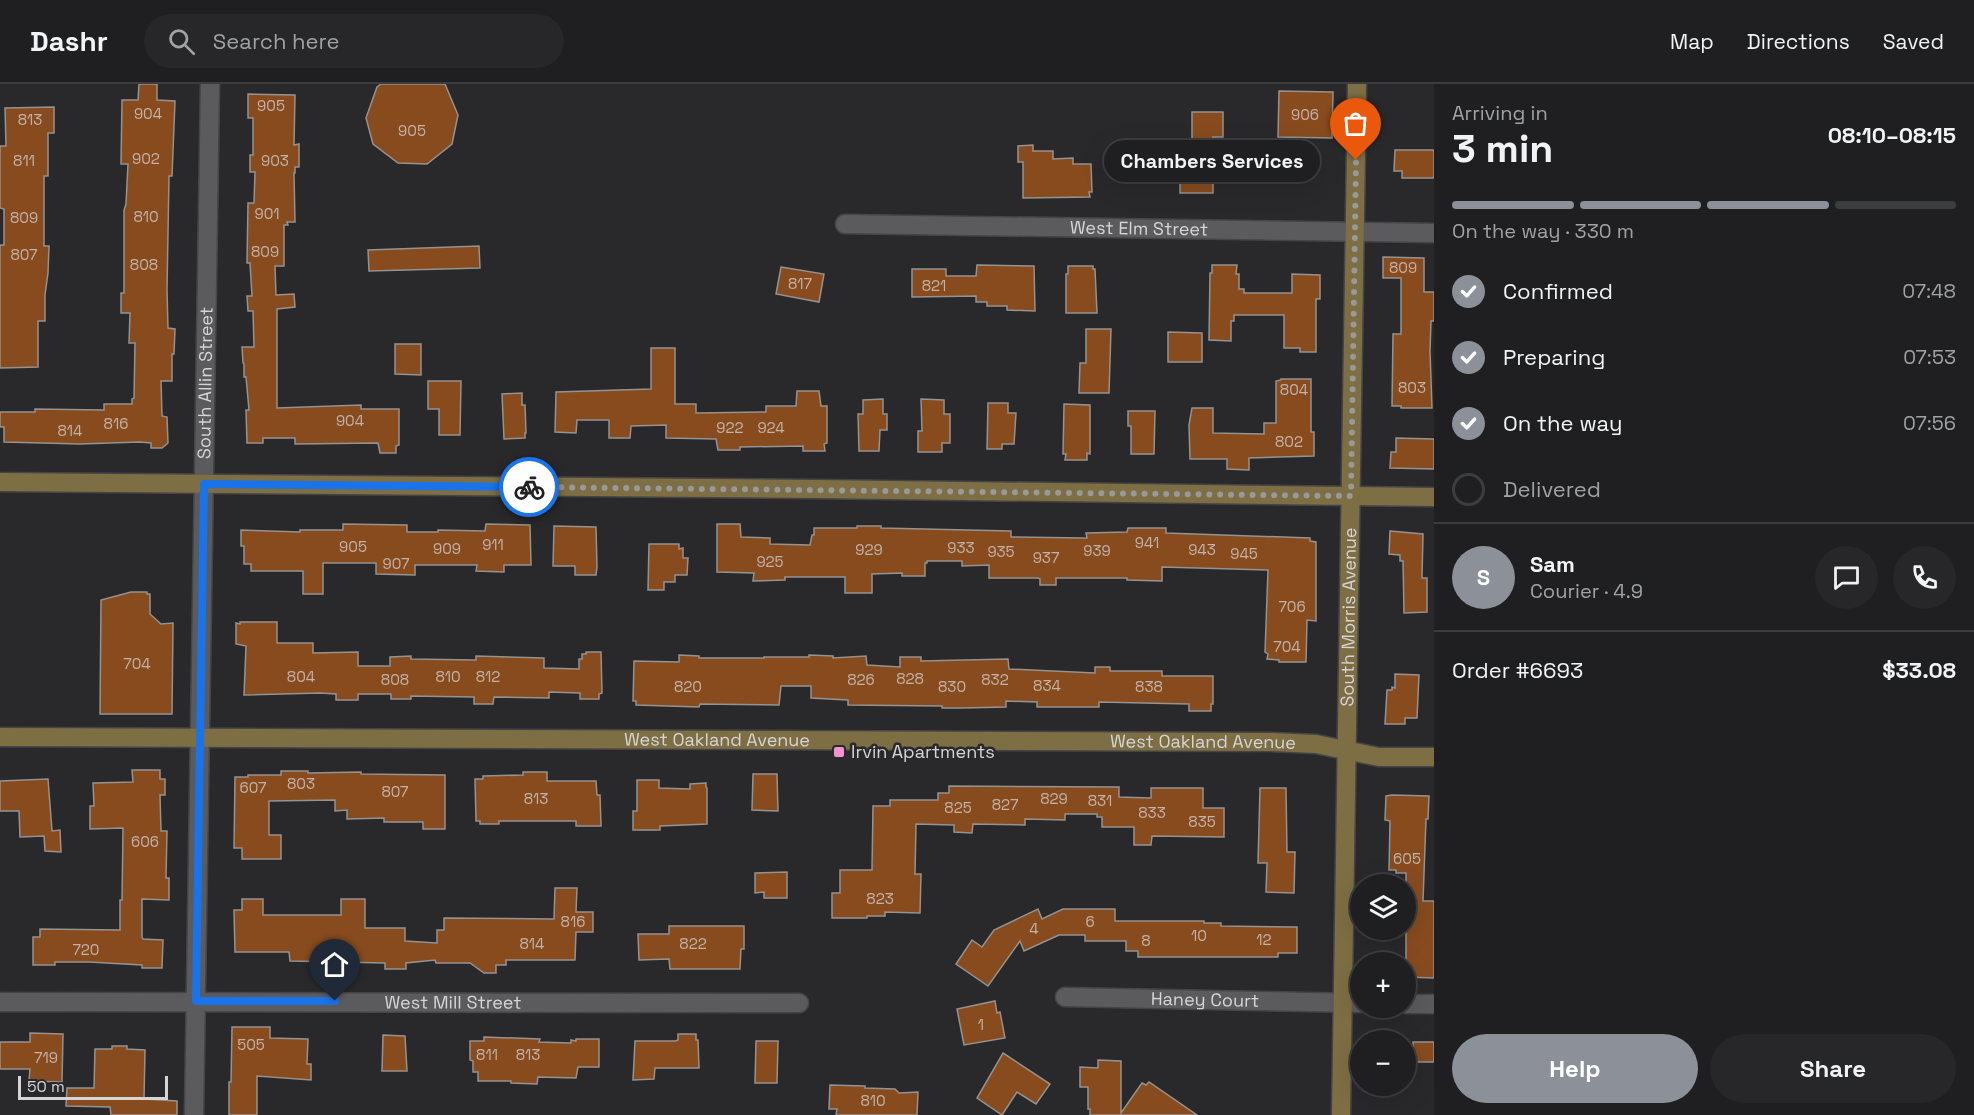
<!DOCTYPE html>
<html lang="en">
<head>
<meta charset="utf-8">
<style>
	body { margin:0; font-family:"Space Grotesk",sans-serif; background:#27272a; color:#f1f3f6; height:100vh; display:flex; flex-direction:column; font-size:22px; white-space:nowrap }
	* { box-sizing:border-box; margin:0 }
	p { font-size:20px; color:#a1a2a5 }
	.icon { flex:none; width:33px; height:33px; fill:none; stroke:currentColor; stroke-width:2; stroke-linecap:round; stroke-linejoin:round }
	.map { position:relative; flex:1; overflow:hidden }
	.panel { display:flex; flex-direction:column; background:#1f1f21; width:540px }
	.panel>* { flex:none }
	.controls { position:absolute; left:1350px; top:790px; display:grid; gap:12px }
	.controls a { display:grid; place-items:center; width:66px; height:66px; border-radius:50%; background:#1f1f21; box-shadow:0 6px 24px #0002,0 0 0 2px #3c3d3f; font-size:30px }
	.scale { position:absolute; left:18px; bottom:15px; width:150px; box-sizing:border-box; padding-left:6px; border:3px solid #d5d5d7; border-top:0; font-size:16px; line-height:21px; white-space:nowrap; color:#d5d5d7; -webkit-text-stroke:4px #29292c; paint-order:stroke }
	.pin { position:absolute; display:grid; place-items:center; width:51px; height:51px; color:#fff; margin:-62px -26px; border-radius:50% 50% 50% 0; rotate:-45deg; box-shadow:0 0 6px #0007 }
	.pin .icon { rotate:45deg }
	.courier { position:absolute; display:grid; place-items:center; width:60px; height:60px; margin:-30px; border:4px solid #1a73e8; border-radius:50%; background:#fff; color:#222; box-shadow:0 2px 8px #0007 }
	.bubble { position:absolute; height:42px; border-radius:21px; background:#1f1f21; box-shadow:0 6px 24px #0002,0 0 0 2px #3c3d3f; font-size:20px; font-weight:700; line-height:42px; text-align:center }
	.headline em { font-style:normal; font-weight:700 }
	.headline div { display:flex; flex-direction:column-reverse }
	.headline { display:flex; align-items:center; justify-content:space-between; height:102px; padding:0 18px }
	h1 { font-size:39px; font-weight:700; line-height:45px }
	.bar { display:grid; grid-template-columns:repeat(4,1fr); gap:9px 6px; align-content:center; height:72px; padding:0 18px }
	.bar i { height:8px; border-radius:4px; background:#3c3d3f }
	.bar .on { background:#8c9099 }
	.bar p { grid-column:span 4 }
	.line { display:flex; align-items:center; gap:15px; padding:0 18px; border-top:2px solid #3c3d3f }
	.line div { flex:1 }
	.round { display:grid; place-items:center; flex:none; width:63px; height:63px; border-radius:32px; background:#27272a }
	ol { padding:0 18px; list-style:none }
	li { display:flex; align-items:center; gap:18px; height:66px }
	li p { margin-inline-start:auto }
	li .icon { padding:6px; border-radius:50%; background:#8c9099; color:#fff; stroke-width:4 }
	li:last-child { color:#a1a2a5 }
	li i { width:33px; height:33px; border:3px solid #3c3d3f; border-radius:50% }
	.button { display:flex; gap:12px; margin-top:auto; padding:12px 18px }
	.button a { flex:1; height:69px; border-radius:36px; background:#8c9099; color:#fff; font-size:24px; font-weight:700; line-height:69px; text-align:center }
	.button a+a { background:#27272a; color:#f1f3f6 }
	header { display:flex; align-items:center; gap:36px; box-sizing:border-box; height:84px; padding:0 30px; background:#1f1f21; border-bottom:2px solid #3c3d3f }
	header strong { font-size:28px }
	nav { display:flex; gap:33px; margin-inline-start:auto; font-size:21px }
	.search { width:420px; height:54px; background:#27272a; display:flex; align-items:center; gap:15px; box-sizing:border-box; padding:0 21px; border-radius:33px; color:#a1a2a5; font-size:22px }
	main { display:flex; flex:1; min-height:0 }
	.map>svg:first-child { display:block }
	.building { fill:#874b1e; stroke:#959290; stroke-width:1.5 }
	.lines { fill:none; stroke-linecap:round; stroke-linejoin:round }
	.street-casing { stroke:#454547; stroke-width:21 }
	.secondary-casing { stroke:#454547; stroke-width:21 }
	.street { stroke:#5b5a5d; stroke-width:18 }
	.secondary { stroke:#7e6e43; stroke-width:18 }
	.done { stroke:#99999b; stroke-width:6; stroke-dasharray:0 10.8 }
	.route { stroke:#1a73e8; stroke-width:8 }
	.poi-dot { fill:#f590d1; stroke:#29292c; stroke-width:2 }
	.labels { text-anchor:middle; stroke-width:5; stroke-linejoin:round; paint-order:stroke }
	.number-label { font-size:15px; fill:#c2b2a9 }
	.street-label { font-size:18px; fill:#d5d5d7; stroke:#29292c }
	.poi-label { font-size:18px; fill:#d5d5d7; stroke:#29292c; text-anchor:start }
</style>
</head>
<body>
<header>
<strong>Dashr</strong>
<div class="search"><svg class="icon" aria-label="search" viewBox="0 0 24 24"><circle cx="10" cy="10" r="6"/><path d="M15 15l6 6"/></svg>Search here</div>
<nav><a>Map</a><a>Directions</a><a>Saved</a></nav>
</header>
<main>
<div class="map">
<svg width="1434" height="1031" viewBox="0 0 1434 1031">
	<rect width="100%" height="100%" fill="#29292c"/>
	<!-- building -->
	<g class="building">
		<path d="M139,0H157V16L175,17L172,92H169L167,206L168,244L175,245L174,270H172V297H161L162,332L167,333L168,359L162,364H151V359L140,358L80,360L4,358V343H0V328H35V325L104,326V320H132V315L134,314L135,259H129L130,229H121V209H124V126L126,120L128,80H121L122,16H138Z"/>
		<path d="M381,0H445L458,31L452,60L427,80L398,79L373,60L366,34L377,3Z"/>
		<path d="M1279,7L1333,8L1332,54L1278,53Z"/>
		<path d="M248,10L295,11L294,61L299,60V83H295V89H294L295,138H287L288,141H284V182H275L276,211L294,210L295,223L277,225V324L361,321V325H399V361L396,362V369H380L378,359L295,360V354H263V359H247L246,326H249L246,293H244V280L243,279L242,263H254L253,227H248L247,212H252L250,179H247L248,119H254L255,88H250V71H253V34H248Z"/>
		<path d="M54,23V49H48V92H44V162H49L48,189L45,211V237H38V283L0,284V161H4V125L0,124V62H6L5,24Z"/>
		<path d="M1192,28H1223V53H1213V109H1180V66H1192Z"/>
		<path d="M1033,61V67H1053V75L1073,74V80H1091L1092,108H1089L1090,113L1023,114V78H1018V62Z"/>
		<path d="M1395,66H1434V94H1402V87H1394Z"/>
		<path d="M479,162L480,184L369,187L368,166Z"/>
		<path d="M1383,173L1424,174V208H1434V237H1431L1430,267L1432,324H1401V322H1392L1393,250H1401V194H1383Z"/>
		<path d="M977,181L1034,182L1035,227L1007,226V222H987V218H976V212L912,213V185H946V192H976Z"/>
		<path d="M1212,181H1237L1236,190H1239V205H1244V209H1292V190L1320,191V215H1316V268H1300V264H1284V231H1234V237H1231V257L1209,256L1210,189H1212Z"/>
		<path d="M1068,182H1093V185H1095L1097,229H1066V190H1068Z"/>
		<path d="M781,183L824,190L819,218L776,210Z"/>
		<path d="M1086,245H1111L1109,309H1079L1080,279H1086Z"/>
		<path d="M1168,248L1202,249V278H1168Z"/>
		<path d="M395,260H421V291L395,290Z"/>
		<path d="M651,264H675V320H696V329L766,328V322H796L797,307H819L821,322H827V359L824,360L825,367H803V362L740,363V366H718L716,355L666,354V341L631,342L630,354H609V336H577L576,349L555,348L556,308L651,305Z"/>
		<path d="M1281,295H1311V348H1314V372L1249,374V386L1227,385V375H1190L1189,341L1192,324H1213V349L1264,350V339H1276V297L1281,296Z"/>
		<path d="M428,297H461L460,351H439V325H428Z"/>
		<path d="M522,309V321H525L526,349H525V354L504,355L502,310Z"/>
		<path d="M883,315V330H887V346H880L879,367H859L858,330H863V316Z"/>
		<path d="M921,315L944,316V330H950V359H942V368H918V347H922Z"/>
		<path d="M988,319H1008V329H1016L1014,360H1002V365H987Z"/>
		<path d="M1064,320L1090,321V370L1087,369V376H1065L1066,370H1063Z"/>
		<path d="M1128,327H1155L1154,370H1131V342H1128Z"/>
		<path d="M1396,354L1434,355V385L1390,384L1391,368H1396Z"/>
		<path d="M343,440L407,441V448H438V446L485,447L486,440L530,441L531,481H504V488L476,487L477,481H415V491L376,490V479H323V510H303V487H251V480H244V462H241V446L300,448V446H343Z"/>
		<path d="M717,440H740L741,453L770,454V460L810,461L812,451H814V444H857V442H881V444L1011,447V453L1084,454H1087L1086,449L1127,448L1128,444H1166V449L1310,454V457L1316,458V537L1307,536L1306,578H1279V576L1267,575L1268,570L1265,568L1268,486L1162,483V497L1127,496V494H1056V501H1040V495L1038,494H989V481L962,482V477H927V479H925V492H902V489L872,490V509H845V493H785V496L753,497L754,489L717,488Z"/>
		<path d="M554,442L596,443L597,483L596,491H575V482H553Z"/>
		<path d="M1390,447L1423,450L1422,494H1427V528L1404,529L1403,477H1400V471L1389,470Z"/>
		<path d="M649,460H679V465L683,464V474H688L687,491H675V498H664V506H648Z"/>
		<path d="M131,508H147V510H150V530L161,540L173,539L172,630H100L101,516Z"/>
		<path d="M240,538H277V559H313V569L358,568V582H390V573L411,572V575L476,576V572L544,574V584L579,585V575H582V570H586V568H601L602,609L599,610V615H580V609L549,608V614L494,613L493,620H474V613L411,612V615H391V610H358V616H336V610L320,609L244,611L246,562L236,560V539L240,540Z"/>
		<path d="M679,571L699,572V574H764V573H809V571L833,572V574L866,572L867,581L900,583V573H921V577L1008,575L1009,585L1095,589V583H1110V587H1162V592H1213V620H1211V627H1189V620L1099,618V623H1037V618L1006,617V623L962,624H942V622L848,621V616L811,614V602H781L779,621L700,620L699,623L636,621V617H633L634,577L679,578Z"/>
		<path d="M1395,590L1419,591L1417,634H1405V640H1385L1387,606H1392V603L1395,604Z"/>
		<path d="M132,686H160V695H165V711H160L161,747H167L166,794H169V816L142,815V853L143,855L163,856L162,884H142V881L89,878H55V881H33V853H40V845L120,846V816H122L123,744L90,745V722H94L93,699L133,698Z"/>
		<path d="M281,687H308V689L361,688V690L445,691V745H423V738H384V734L347,735V726L335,727V716L269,717V751H281V775H242V764H234L235,693H248V691H281Z"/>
		<path d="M523,688H547V697H596L597,711H600L601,742H576V737H499V740H480V737H476L475,695H483V692L523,691Z"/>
		<path d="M753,690H777L778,727L752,726Z"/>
		<path d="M48,695L52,747L60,746L61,768L45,767L44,752L20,753L19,727H0V697Z"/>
		<path d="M637,696H659V704L690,705V700L706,699V703L707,704V740L660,742V746H633V727H637Z"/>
		<path d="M949,702L1119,703V713L1151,714V704H1203V724H1224V753L1152,752L1151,761H1134V743H1102V733H1097V730H1065V736L1025,735V741L973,740L972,749L954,748V741L916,740L915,790H921L920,829L885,828V832H867V834H832V809H840V786H872L873,722H890V716H938V709H949Z"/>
		<path d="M1260,704H1286L1287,768H1295L1294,809L1266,808L1267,779H1258Z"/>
		<path d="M1392,711L1429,712L1428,735H1426L1423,817H1434V894L1406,893V789H1396V786H1389L1390,737L1385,736L1386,712Z"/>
		<path d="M787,788V814H764V808L755,809V789Z"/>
		<path d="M555,804H577L576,828H593V848H576L575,876H506V881H496V889H484L470,879H436L435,876L406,879V885H385V879L290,877L289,868H235L234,826H242V815H263V831H341V815H365V844H405V857L437,859V846H444V834L554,835Z"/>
		<path d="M1038,825L1042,835L1063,825H1115V837H1204V839H1221V842L1297,843V869H1278V873H1138V867H1126V857H1085V851H1059L1024,867L1020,857L988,902L956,880L972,856L982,863L994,846Z"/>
		<path d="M669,842H744V865H741L740,885H670L669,875L639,876L638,850H669Z"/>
		<path d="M995,917L997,929L1000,928L1005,954L964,961L957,925Z"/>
		<path d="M232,943H270V954L308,955L307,980H311V996L257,992V1031H229V998H231Z"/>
		<path d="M30,949L63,950L62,998L29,997L30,985H0V958H30Z"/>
		<path d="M678,950H696V956H698L699,984H655L654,995L633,996L635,957H675L678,956Z"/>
		<path d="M383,951L405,952L407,987H382Z"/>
		<path d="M484,953L540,955L539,958L571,959V956L576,957V955H599V983H578L576,994L538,993L537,1000L511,999V997H478V988H473V977L470,976V957H484Z"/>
		<path d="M756,957H778L777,999H755Z"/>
		<path d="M1413,958H1434V978H1414Z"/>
		<path d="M112,962H127V965L145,966L144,1015L177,1017V1031H111L110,1023L66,1022L67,1004H94L95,965H112Z"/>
		<path d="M1003,969L1050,1000L1036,1020L1017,1008L1002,1031L977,1014Z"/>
		<path d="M1098,976L1121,977V1029L1142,999L1146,1001L1149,998L1197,1031H1090V1025H1088V1003H1080V983L1098,984Z"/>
		<path d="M830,1001L865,1002V1004L895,1005L899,1009L918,1008L917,1031H836L837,1025H829Z"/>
	</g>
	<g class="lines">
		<!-- street casing -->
		<g class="street-casing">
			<g id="street">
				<path id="s1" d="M845,140L1434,149"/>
				<path id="s2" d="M1065,913L1360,919"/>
				<path id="s3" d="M0,918L799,919"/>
				<path d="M1406,920H1434"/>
				<path id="s4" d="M194,1031L210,0"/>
			</g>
		</g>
		<!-- secondary casing -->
		<g class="secondary-casing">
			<g id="secondary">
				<path d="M0,398L814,405L1434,413"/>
				<path id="s5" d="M0,653L1272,658L1316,660L1379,673H1434"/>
				<path id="s6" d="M1341,1031L1357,0"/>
			</g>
		</g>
		<!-- street -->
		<use href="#street" class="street"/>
		<!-- secondary -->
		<use href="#secondary" class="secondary"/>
	</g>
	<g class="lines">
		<!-- done -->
		<path class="done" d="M529,403L1351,412L1356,76"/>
		<!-- route -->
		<path class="route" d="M335,917H196L204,400L529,403"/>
	</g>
	<!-- markers -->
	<rect class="poi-dot" x="833" y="662" width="12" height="12" rx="3"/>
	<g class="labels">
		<!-- number labels -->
		<g class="number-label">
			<text x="271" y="27">905</text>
			<text x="148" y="35">904</text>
			<text x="1305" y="36">906</text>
			<text x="30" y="41">813</text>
			<text x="412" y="52">905</text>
			<text x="146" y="80">902</text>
			<text x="24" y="82">811</text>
			<text x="275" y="82">903</text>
			<text x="267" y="135">901</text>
			<text x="146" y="138">810</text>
			<text x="24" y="139">809</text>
			<text x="265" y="173">809</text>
			<text x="24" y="176">807</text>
			<text x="144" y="186">808</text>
			<text x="1403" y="189">809</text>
			<text x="800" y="205">817</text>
			<text x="934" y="207">821</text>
			<text x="1412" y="309">803</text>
			<text x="1294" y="311">804</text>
			<text x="350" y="342">904</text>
			<text x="116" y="345">816</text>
			<text x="730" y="349">922</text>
			<text x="771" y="349">924</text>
			<text x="70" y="352">814</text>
			<text x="1289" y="363">802</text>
			<text x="1147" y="464">941</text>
			<text x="493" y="466">911</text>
			<text x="353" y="468">905</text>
			<text x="961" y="469">933</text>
			<text x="447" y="470">909</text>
			<text x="869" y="471">929</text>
			<text x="1202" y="471">943</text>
			<text x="1097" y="472">939</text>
			<text x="1001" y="473">935</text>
			<text x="1244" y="475">945</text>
			<text x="1046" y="479">937</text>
			<text x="770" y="483">925</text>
			<text x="396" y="485">907</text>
			<text x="1292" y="528">706</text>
			<text x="1287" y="568">704</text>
			<text x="137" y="585">704</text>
			<text x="301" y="598">804</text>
			<text x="448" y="598">810</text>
			<text x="488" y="598">812</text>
			<text x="910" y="600">828</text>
			<text x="395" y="601">808</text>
			<text x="861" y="601">826</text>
			<text x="995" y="601">832</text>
			<text x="1047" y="607">834</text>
			<text x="688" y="608">820</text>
			<text x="952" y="608">830</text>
			<text x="1149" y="608">838</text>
			<text x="301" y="705">803</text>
			<text x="253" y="709">607</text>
			<text x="395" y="713">807</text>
			<text x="536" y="720">813</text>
			<text x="1054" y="720">829</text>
			<text x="1100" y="722">831</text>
			<text x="1005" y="726">827</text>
			<text x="958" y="729">825</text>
			<text x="1152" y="734">833</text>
			<text x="1202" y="743">835</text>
			<text x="145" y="763">606</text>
			<text x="1407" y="780">605</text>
			<text x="880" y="820">823</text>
			<text x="573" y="843">816</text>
			<text x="1090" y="843">6</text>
			<text x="1034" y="850">4</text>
			<text x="1199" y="857">10</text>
			<text x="1264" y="861">12</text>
			<text x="1146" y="862">8</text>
			<text x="532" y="865">814</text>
			<text x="693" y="865">822</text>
			<text x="86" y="871">720</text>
			<text x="981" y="946">1</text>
			<text x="251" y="966">505</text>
			<text x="487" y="976">811</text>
			<text x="528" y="976">813</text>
			<text x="46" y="979">719</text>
			<text x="873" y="1022">810</text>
		</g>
		<!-- street labels -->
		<g class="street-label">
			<text dy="6" stroke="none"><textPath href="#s1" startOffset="294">West Elm Street</textPath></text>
			<text dy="6" stroke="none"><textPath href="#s4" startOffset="732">South Allin Street</textPath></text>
			<text dy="6" stroke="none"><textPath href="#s6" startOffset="498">South Morris Avenue</textPath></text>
			<text dy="6" stroke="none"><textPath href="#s5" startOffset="717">West Oakland Avenue</textPath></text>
			<text dy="6" stroke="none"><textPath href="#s5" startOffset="1203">West Oakland Avenue</textPath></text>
			<text dy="6" stroke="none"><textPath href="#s2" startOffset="140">Haney Court</textPath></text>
			<text dy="6" stroke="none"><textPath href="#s3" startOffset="453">West Mill Street</textPath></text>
		</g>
		<!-- poi labels -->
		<g class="poi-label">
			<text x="851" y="674">Irvin Apartments</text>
		</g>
	</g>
</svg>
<div class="controls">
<a><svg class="icon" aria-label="layers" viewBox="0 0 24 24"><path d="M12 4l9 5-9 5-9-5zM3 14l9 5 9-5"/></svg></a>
<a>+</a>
<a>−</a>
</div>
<div class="scale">50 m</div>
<div class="pin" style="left:1356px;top:76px;background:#ea580c"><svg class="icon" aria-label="bag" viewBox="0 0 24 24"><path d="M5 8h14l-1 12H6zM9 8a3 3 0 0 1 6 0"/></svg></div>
<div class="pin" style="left:335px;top:917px;background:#1f2937"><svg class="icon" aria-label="home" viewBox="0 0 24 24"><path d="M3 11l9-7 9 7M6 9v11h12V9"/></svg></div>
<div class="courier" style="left:529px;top:403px"><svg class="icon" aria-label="bike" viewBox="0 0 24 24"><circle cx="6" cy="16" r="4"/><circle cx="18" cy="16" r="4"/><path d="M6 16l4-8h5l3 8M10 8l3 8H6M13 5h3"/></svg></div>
<div class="bubble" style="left:1104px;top:56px;width:216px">Chambers Services</div>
</div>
<section class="panel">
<div class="headline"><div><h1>3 min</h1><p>Arriving in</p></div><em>08:10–08:15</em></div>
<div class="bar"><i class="on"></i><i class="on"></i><i class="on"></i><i></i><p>On the way · 330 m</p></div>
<ol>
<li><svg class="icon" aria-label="check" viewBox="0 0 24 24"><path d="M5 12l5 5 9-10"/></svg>Confirmed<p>07:48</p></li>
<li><svg class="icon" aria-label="check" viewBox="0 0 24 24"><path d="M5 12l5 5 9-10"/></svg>Preparing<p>07:53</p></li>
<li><svg class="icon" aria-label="check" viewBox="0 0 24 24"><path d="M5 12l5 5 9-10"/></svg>On the way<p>07:56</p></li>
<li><i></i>Delivered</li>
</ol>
<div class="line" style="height:108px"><b class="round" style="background:#8c9099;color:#fff">S</b><div><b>Sam</b><p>Courier · 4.9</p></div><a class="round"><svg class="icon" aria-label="chat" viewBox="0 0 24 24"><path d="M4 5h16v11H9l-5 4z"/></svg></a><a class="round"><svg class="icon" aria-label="phone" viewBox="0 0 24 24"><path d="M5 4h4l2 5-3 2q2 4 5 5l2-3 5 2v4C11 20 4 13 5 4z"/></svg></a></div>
<div class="line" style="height:78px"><div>Order #6693</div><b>$33.08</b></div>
<div class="button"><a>Help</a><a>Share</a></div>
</section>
</main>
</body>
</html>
